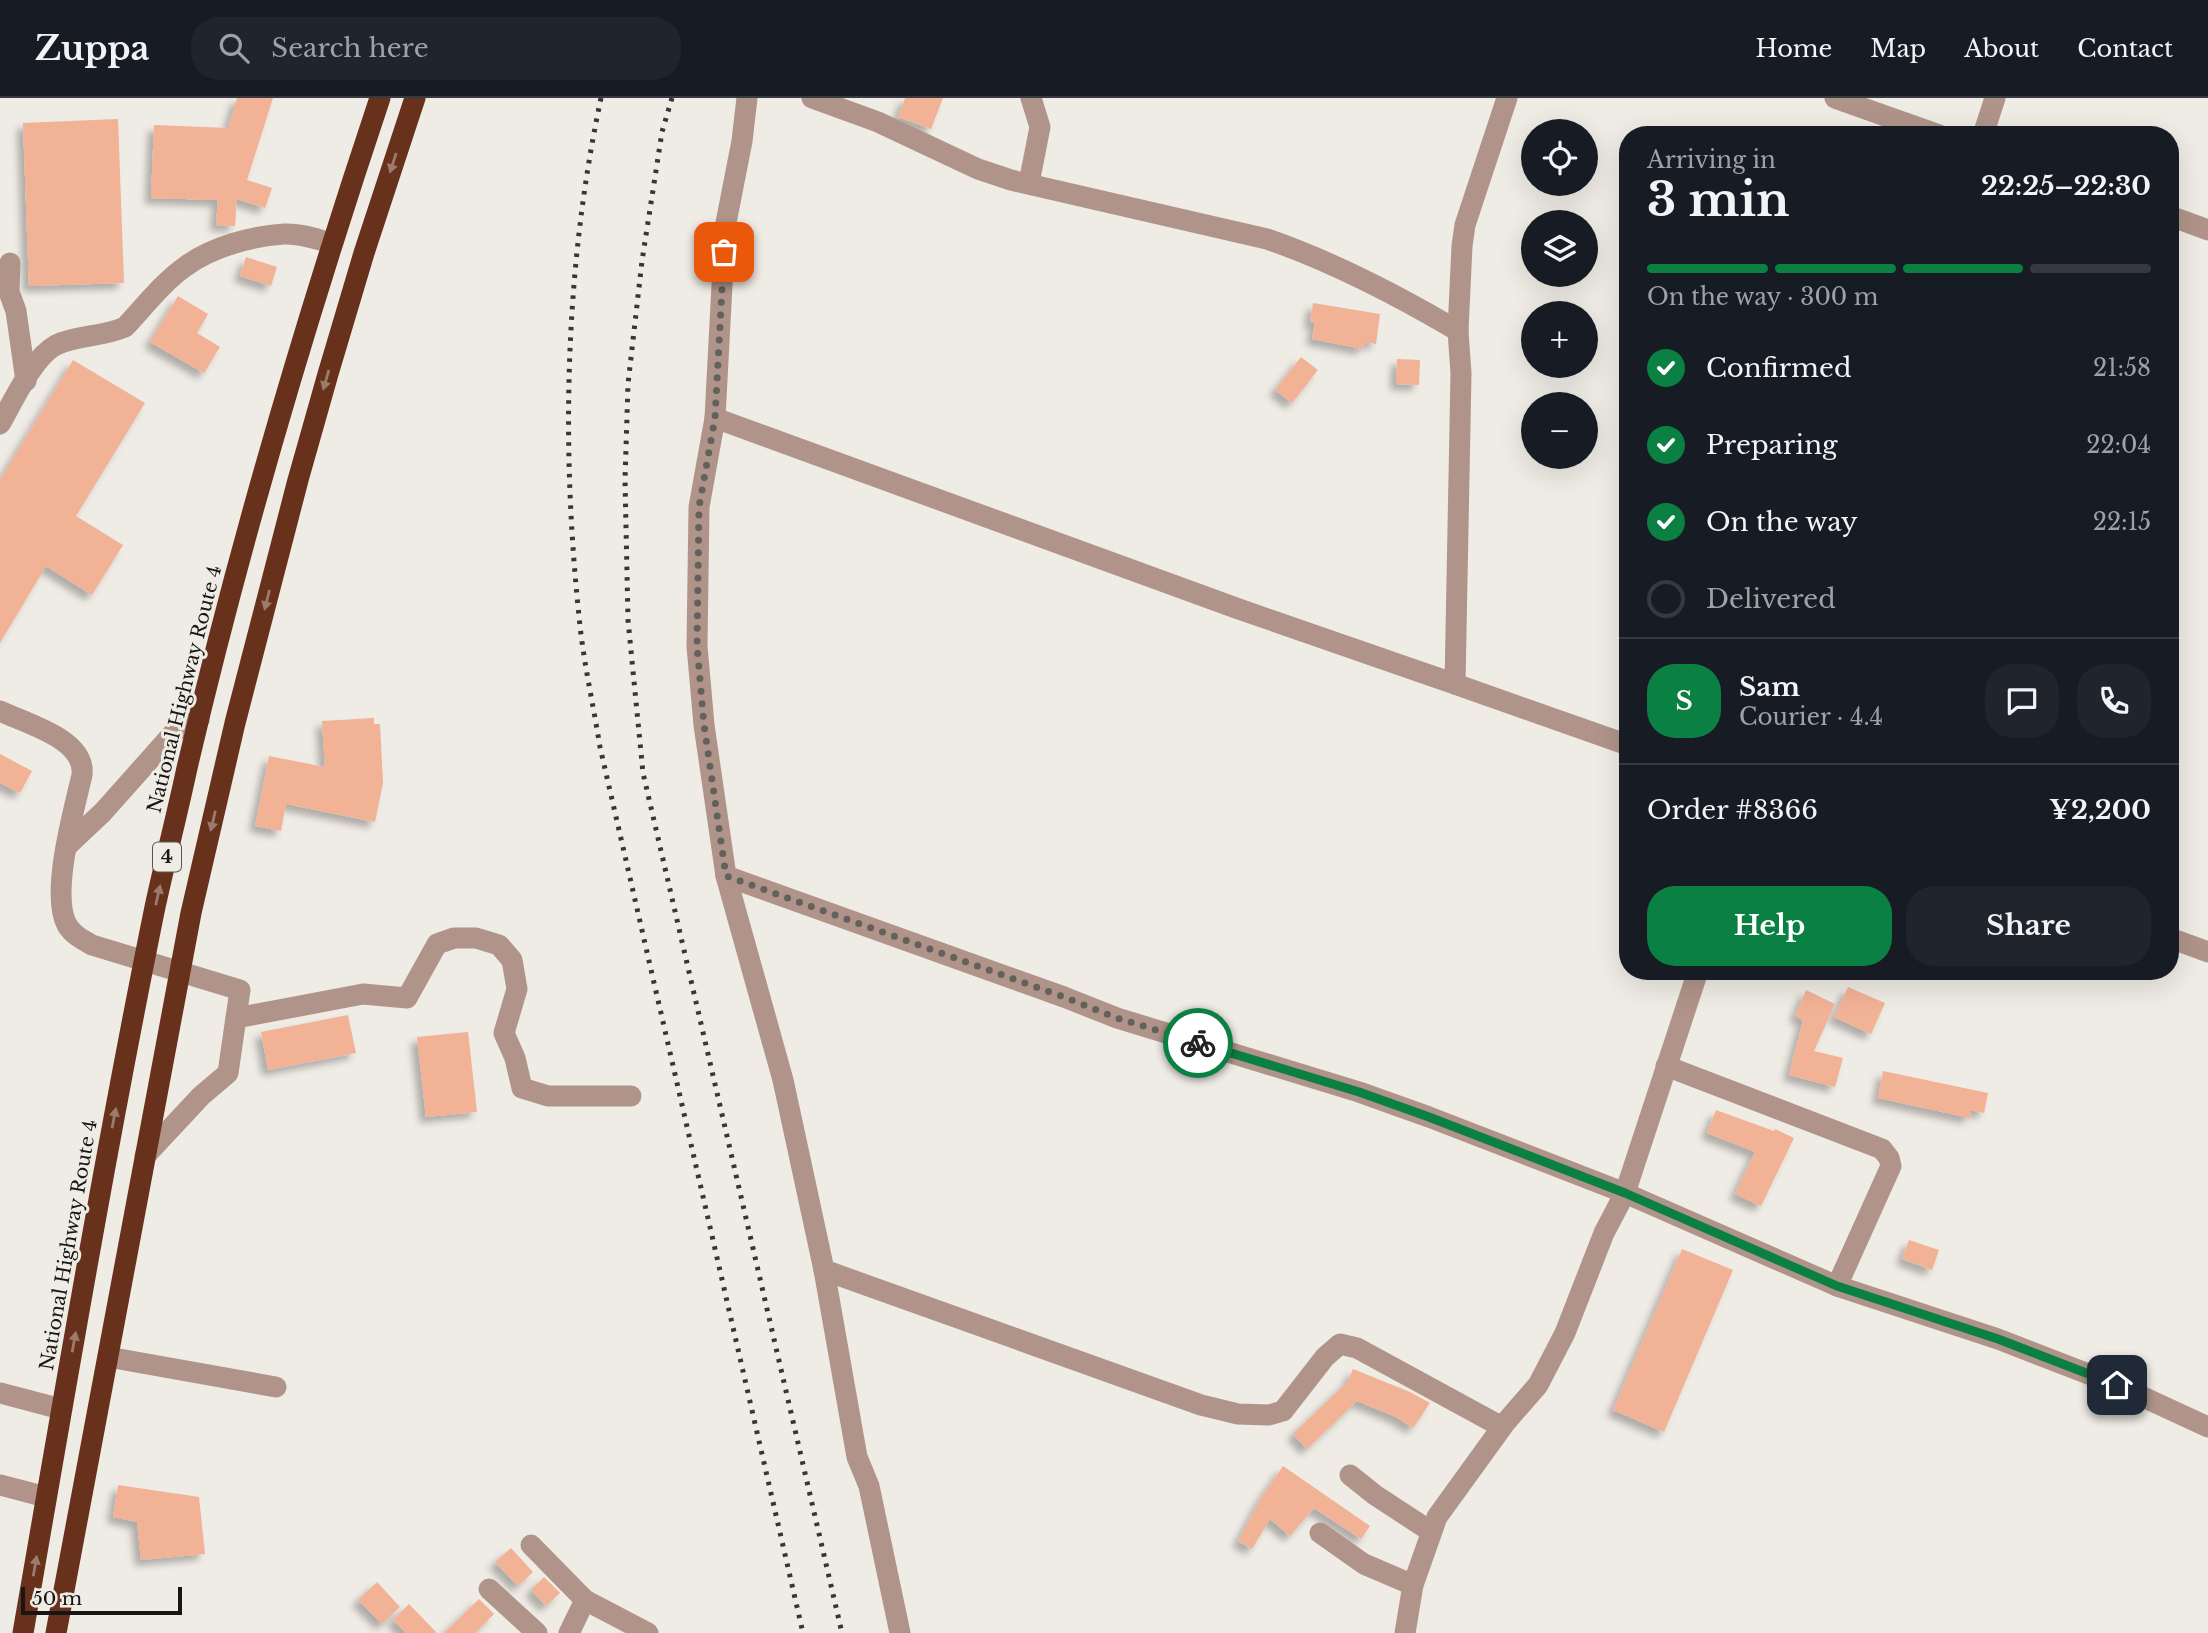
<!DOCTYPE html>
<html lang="en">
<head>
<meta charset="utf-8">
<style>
	body { margin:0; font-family:"Libre Baskerville",serif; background:#20242c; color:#f1f3f6; height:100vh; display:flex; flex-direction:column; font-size:26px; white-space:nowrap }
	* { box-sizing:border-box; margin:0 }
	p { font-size:23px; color:#9ea1a6 }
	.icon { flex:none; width:38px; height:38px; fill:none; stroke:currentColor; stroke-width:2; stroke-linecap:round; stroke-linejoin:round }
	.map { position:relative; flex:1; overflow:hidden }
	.panel { position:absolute; left:1619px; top:28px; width:560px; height:854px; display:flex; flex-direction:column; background:#171b24; border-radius:28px; box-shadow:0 7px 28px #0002 }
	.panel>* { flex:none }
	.fabs { position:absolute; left:1521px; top:21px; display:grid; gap:14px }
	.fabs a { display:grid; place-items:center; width:77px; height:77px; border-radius:50%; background:#171b24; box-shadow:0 7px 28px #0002; font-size:35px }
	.scale { position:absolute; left:21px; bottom:18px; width:161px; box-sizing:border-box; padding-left:7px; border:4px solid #171614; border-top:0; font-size:19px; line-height:24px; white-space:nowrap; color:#171614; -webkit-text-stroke:5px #efebe5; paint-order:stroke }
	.pin { position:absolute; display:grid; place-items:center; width:60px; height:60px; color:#fff; margin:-30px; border-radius:14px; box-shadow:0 4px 10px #0006 }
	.courier { position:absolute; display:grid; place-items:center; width:70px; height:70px; margin:-35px; border:5px solid #0b8043; border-radius:50%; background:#fff; color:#222; box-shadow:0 2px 9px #0007 }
	.summary em { font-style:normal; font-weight:700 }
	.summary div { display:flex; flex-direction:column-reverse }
	.summary { display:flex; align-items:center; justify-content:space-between; height:119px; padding:0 28px }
	h1 { font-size:46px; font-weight:700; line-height:52px }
	.bar { display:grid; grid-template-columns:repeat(4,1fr); gap:10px 7px; align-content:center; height:84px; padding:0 28px }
	.bar i { height:9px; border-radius:5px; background:#363941 }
	.bar .active { background:#0b8043 }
	.bar p { grid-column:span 4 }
	.line { display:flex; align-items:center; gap:18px; padding:0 28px; border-top:2px solid #363941 }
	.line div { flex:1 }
	.round { display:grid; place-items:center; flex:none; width:74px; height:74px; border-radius:28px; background:#20242c }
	ol { padding:0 28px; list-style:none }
	li { display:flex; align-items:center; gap:21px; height:77px }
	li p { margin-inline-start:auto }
	li .icon { padding:7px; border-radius:50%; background:#0b8043; color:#fff; stroke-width:4 }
	li:last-child { color:#9ea1a6 }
	li i { width:38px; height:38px; border:4px solid #363941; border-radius:50% }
	.action { display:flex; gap:14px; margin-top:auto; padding:14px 28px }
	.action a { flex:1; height:80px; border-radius:28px; background:#0b8043; color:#fff; font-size:28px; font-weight:700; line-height:80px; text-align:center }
	.action a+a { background:#20242c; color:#f1f3f6 }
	header { display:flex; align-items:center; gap:42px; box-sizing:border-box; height:98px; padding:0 35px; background:#171b24; border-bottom:2px solid #363941 }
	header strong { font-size:33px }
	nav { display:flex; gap:38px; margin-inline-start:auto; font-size:24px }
	.search { width:490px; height:63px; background:#20242c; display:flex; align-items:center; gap:18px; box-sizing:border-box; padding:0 24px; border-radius:28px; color:#9ea1a6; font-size:26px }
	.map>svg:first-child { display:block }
	.building { fill:#f1b296; filter:url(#shadow) }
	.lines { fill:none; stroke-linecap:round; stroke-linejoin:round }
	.minor { stroke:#b09489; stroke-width:21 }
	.highway { stroke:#67311b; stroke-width:21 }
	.rail { stroke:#383634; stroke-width:5; stroke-dasharray:3.5 7; stroke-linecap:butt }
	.oneway { fill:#9d7b6c }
	.done { stroke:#63615d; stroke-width:7; stroke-dasharray:0 12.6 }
	.route { stroke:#0b8043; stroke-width:9 }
	.labels { text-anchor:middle; stroke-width:6; stroke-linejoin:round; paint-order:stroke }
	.shield { fill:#efebe5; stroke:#585653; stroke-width:2 }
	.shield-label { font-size:18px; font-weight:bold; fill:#171614 }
	.street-label { font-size:19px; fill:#171614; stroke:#efebe5 }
</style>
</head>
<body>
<header>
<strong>Zuppa</strong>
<div class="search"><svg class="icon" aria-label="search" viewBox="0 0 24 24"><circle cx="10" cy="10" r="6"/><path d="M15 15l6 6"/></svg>Search here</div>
<nav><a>Home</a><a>Map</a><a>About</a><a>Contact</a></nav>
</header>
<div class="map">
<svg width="2208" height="1535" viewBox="0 0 2208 1535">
	<defs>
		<filter id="shadow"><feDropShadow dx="-6" dy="6" stdDeviation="3.5" flood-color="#0004"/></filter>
	</defs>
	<rect width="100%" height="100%" fill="#efebe5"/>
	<!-- building -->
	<g class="building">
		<path d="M237,0H273L247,82L272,90L265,110L237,101L235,128L216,127L218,102L151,100L154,27L228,30Z"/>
		<path d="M905,0H943L931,31L898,19Z"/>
		<path d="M118,21L124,185L29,188L23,25Z"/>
		<path d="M246,159L277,169L271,188L240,178Z"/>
		<path d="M178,198L208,216L197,235L220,249L204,275L150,244Z"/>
		<path d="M1313,205L1380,216L1376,246L1365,244L1363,251L1312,241L1315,225L1310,224Z"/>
		<path d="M1301,259L1318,272L1292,305L1275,292Z"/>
		<path d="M1397,261L1420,262L1419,287L1396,286Z"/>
		<path d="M73,262L145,305L76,418L123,447L92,497L46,468L0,545V382Z"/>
		<path d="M374,620V626H380L383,685L375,724L286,706L281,733L255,728L269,658L325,669L322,623Z"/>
		<path d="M0,656L32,673L20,695L0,685Z"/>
		<path d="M1848,889L1885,905L1871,936L1834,919Z"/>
		<path d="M1806,892L1835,906L1814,953L1843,960L1835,989L1789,977L1803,922L1795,918Z"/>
		<path d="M348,917L356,955L268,972L261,934Z"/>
		<path d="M468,934L477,1014L426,1019L417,939Z"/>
		<path d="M1883,973L1988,995L1984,1015L1971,1012L1970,1020L1878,1000Z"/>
		<path d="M1716,1012L1774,1033L1775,1031L1794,1040L1761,1108L1735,1096L1755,1054L1707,1035Z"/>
		<path d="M1909,1142L1939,1152L1932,1172L1902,1161Z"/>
		<path d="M1682,1151L1733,1172L1664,1334L1613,1312Z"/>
		<path d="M1353,1271L1410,1294L1430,1305L1413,1330L1396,1319L1357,1303L1307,1351L1293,1336L1348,1283Z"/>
		<path d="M1283,1368L1370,1428L1361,1441L1314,1410L1290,1438L1270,1421L1252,1451L1238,1443L1261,1400Z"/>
		<path d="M118,1387L199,1399L205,1456L141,1462L137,1424L113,1419Z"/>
		<path d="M511,1450L533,1474L518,1488L495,1464Z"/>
		<path d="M544,1479L560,1495L546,1508L531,1492Z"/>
		<path d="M377,1484L400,1509L382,1526L358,1502Z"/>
		<path d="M479,1501L494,1516L475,1535H444Z"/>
		<path d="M409,1506L437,1535H406L393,1522Z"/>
	</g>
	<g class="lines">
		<!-- minor -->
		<g class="minor">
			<path d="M812,0L878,24L978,71L1011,82L1267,141C1334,164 1397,197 1458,233"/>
			<path d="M1507,0L1465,127L1462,148L1458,233L1461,275L1455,586L1628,647"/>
			<path d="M1835,0L1939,37"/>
			<path d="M1983,37L1995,0"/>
			<path d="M1029,85L1040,29L1031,0"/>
			<path d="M2170,118L2208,132"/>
			<path d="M10,165L9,194L16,213L26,283"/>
			<path d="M715,320L725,130L742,43L747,0"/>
			<path d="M0,326C13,304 33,259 56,247C77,237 103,239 125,229C144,209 163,184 186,168C212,149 252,138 284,136C300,135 316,141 331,145"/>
			<path d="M1455,586L1236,510L715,320L699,409L697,548L704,627L726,778L1064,899L1117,920L1359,994L1429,1019L1625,1095L1837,1188L1998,1241L2117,1287L2208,1329"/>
			<path d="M0,613C27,626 86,641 82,677C74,712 50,796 67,827C73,837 83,842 92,847L240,892L228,975L201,998L145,1058"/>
			<path d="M67,748L103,714L176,632L199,622"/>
			<path d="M726,778L783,982L824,1172L1201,1307L1238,1316L1269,1317L1283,1313L1325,1259L1340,1246L1357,1250L1502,1329"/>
			<path d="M2170,840L2208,854"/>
			<path d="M236,920L363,896L407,900L437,846L454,840H476L499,847L512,862L517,891L504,935L515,960L522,990L548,998H631"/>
			<path d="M1666,968L1882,1051L1889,1060L1891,1068L1837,1188"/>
			<path d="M824,1172L857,1359L869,1388L900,1535"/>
			<path d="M108,1259L276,1289"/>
			<path d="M0,1295L61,1311"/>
			<path d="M1350,1377L1375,1397L1430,1433"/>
			<path d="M0,1387L46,1399"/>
			<path d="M1320,1435L1364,1466L1413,1487"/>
			<path d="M531,1447L585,1502L648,1535"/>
			<path d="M489,1491L537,1535"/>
			<path d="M569,1535L585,1502"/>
			<path d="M1405,1535L1413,1487L1437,1419L1505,1325L1538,1287L1565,1235L1604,1135L1625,1095L1698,873"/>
		</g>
		<!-- highway -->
		<g class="highway">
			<path d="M23,1535C65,1293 106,1050 155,809C165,763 177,717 187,670C240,443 306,221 380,0"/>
			<path d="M56,1535L191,815L235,625L298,382L328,276L364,155L415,0"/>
		</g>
		<!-- rail -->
		<g class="rail">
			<path d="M601,0C565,169 561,347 579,518C583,562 593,605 600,649L803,1535"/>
			<path d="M672,0L662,34L642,163L628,286L625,382L628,522L643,675L842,1535"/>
		</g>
	</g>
	<!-- one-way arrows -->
	<defs><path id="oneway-solid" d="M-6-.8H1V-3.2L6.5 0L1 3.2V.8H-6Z" transform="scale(1.75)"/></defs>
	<g class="oneway">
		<use href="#oneway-solid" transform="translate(393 65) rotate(108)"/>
		<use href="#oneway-solid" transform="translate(326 282) rotate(106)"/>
		<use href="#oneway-solid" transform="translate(267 502) rotate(104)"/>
		<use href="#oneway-solid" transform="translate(213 723) rotate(103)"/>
		<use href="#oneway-solid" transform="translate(158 797) rotate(-77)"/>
		<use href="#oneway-solid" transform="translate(114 1020) rotate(-79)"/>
		<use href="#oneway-solid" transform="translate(74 1244) rotate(-80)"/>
		<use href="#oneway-solid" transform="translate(35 1468) rotate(-80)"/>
	</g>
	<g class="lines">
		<!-- done -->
		<path class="done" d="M724,154L715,320L699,409L697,548L704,627L726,778L1064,899L1117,920L1198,945"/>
		<!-- route -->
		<path class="route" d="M1198,945L1359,994L1429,1019L1625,1095L1837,1188L1998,1241L2117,1287"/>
	</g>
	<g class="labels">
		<!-- shield labels -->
		<rect class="shield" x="153" y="744.5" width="28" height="29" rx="5"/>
		<g class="shield-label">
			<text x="167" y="765">4</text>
		</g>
		<!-- street labels -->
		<g class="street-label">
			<text transform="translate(184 591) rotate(-76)" y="7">National Highway Route 4</text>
			<text transform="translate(68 1147) rotate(-80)" y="7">National Highway Route 4</text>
		</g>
	</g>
</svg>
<div class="fabs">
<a><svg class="icon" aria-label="locate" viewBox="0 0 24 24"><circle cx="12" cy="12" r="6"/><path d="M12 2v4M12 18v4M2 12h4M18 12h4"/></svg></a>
<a><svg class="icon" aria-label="layers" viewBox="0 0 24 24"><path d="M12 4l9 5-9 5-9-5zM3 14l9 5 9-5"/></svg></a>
<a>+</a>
<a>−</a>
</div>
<div class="scale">50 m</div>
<div class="pin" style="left:724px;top:154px;background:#ea580c"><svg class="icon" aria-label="bag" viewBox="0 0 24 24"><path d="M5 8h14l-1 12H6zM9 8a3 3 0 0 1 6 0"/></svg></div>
<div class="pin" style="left:2117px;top:1287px;background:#1f2937"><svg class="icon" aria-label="home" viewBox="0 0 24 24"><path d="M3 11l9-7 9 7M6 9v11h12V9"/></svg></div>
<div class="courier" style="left:1198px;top:945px"><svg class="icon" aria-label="bike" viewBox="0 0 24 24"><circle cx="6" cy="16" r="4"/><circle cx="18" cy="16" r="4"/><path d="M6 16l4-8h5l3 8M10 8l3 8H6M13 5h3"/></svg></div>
<section class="panel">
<div class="summary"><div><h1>3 min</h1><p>Arriving in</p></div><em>22:25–22:30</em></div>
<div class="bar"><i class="active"></i><i class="active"></i><i class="active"></i><i></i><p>On the way · 300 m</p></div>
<ol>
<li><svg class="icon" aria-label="check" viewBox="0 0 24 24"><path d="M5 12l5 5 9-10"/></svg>Confirmed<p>21:58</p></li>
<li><svg class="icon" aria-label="check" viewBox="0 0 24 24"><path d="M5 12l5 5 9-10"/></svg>Preparing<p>22:04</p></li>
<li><svg class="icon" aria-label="check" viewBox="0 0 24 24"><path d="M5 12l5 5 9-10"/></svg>On the way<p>22:15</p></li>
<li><i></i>Delivered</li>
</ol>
<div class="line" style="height:126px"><b class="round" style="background:#0b8043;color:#fff">S</b><div><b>Sam</b><p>Courier · 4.4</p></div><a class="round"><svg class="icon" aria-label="chat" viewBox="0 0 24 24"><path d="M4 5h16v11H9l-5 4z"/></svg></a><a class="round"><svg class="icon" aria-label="phone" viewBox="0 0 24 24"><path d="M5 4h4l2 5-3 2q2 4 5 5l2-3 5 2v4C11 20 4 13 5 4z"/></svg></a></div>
<div class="line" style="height:91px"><div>Order #8366</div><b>¥2,200</b></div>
<div class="action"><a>Help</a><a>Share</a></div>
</section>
</div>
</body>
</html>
